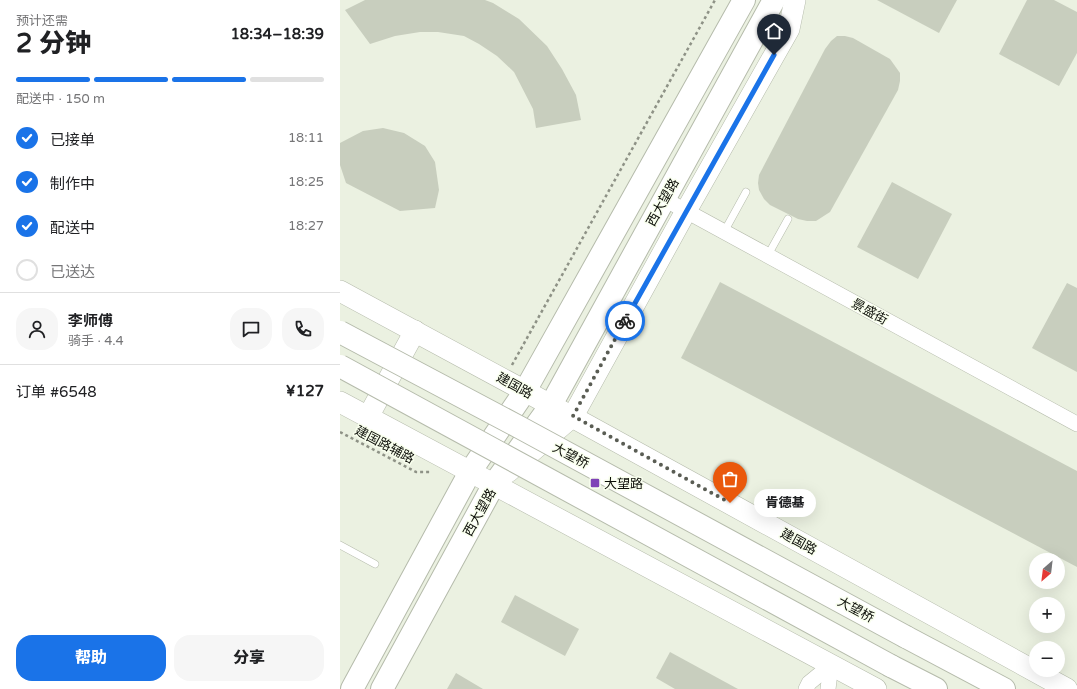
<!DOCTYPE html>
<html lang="zh">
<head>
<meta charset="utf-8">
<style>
	body { margin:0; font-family:"Varela Round","Noto Sans SC",sans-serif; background:#f6f6f6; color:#202124; height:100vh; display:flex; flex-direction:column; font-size:15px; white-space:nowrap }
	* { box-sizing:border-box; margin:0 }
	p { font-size:13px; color:#757577 }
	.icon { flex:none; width:22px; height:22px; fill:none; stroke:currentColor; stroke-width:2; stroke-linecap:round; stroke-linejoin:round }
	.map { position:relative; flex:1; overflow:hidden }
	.drawer { display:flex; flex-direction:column; background:#fff; width:340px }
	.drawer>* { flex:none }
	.needle { width:26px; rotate:208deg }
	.controls { position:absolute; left:689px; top:553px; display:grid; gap:8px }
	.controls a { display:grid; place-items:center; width:36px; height:36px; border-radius:50%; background:#fff; box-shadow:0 4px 16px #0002; font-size:20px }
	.pin { position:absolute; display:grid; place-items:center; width:34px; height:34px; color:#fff; margin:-41px -17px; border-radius:50% 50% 50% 0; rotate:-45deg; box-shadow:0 0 4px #0007 }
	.pin .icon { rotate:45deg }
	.courier { position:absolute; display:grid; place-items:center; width:40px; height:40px; margin:-20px; border:3px solid #1a73e8; border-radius:50%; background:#fff; color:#222; box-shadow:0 1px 5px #0007 }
	.bubble { position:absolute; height:28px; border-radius:14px; background:#fff; box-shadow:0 4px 16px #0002; font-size:13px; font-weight:800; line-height:28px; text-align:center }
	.headline em { font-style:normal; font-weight:800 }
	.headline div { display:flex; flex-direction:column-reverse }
	.headline { display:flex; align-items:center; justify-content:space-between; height:68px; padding:0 16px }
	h1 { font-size:26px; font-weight:800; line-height:30px }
	.bar { display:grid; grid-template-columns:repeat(4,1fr); gap:6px 4px; align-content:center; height:48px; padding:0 16px }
	.bar i { height:5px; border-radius:3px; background:#e0e0e0 }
	.bar .on { background:#1a73e8 }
	.bar p { grid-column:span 4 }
	.line { display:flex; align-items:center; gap:10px; padding:0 16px; border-top:1px solid #e0e0e0 }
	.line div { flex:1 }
	.round { display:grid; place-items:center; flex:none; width:42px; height:42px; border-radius:16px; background:#f6f6f6 }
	ol { padding:0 16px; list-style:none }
	li { display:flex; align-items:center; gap:12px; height:44px }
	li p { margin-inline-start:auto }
	li .icon { padding:4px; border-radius:50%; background:#1a73e8; color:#fff; stroke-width:4 }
	li:last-child { color:#757577 }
	li i { width:22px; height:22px; border:2px solid #e0e0e0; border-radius:50% }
	.button { display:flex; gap:8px; margin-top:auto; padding:8px 16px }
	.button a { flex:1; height:46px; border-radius:16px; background:#1a73e8; color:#fff; font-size:16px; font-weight:800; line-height:46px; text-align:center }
	.button a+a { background:#f6f6f6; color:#202124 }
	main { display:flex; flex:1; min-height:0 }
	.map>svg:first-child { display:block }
	.building { fill:#c8cebe }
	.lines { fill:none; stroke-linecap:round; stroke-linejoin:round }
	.lane-casing { stroke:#b5bbab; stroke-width:8 }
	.street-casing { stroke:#b5bbab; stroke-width:16 }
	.secondary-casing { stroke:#b5bbab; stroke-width:22 }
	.primary-casing { stroke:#b5bbab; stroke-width:24 }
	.highway-casing { stroke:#b5bbab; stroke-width:24 }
	.path { stroke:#8e9286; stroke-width:2.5; stroke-dasharray:3 3; stroke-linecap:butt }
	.lane { stroke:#fff; stroke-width:7 }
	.street { stroke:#fff; stroke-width:15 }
	.secondary { stroke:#fff; stroke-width:21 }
	.primary { stroke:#fff; stroke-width:22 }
	.highway { stroke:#fff; stroke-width:22 }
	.highway-bridge-casing { stroke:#b5bbab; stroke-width:24; stroke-linecap:butt }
	.highway-bridge { stroke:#fff; stroke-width:22 }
	.done { stroke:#5a5d54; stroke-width:4; stroke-dasharray:0 7.2 }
	.route { stroke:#1a73e8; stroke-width:5 }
	.poi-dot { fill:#7f42b7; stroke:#f9ffee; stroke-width:1.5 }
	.labels { text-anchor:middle; stroke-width:3; stroke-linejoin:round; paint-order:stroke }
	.street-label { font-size:13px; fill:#0c0e08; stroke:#f9ffee }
	.poi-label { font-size:13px; fill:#0c0e08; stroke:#f9ffee; text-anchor:start }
</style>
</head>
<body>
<main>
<section class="drawer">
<div class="headline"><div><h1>2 分钟</h1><p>预计还需</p></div><em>18:34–18:39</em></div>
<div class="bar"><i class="on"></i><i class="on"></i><i class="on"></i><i></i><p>配送中 · 150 m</p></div>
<ol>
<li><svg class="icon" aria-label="check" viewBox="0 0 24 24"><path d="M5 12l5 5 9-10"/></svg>已接单<p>18:11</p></li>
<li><svg class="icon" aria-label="check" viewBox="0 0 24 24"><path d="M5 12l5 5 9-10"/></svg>制作中<p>18:25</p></li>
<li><svg class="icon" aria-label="check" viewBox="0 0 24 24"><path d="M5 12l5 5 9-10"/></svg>配送中<p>18:27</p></li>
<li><i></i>已送达</li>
</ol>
<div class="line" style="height:72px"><a class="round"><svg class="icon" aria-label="person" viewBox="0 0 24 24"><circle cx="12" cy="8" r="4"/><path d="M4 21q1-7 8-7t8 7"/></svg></a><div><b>李师傅</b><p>骑手 · 4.4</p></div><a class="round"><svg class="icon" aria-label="chat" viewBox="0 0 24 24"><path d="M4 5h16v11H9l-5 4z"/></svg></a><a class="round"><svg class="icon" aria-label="phone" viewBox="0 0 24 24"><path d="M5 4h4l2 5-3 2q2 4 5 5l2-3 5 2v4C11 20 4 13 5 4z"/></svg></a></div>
<div class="line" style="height:52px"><div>订单 #6548</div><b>¥127</b></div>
<div class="button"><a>帮助</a><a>分享</a></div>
</section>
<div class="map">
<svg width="737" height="689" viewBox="0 0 737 689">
	<rect width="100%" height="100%" fill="#ebf1e1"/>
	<!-- building -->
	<g class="building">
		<path d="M25,0H145L153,3L179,19L207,46L222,69L236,95L241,120L196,128L193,109L174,72L157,56L139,44L124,36L98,32H80L55,36L30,44L5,10Z"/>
		<path d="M537,0H617L599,33Z"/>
		<path d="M687,0H714L737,12V53L719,86L659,54Z"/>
		<path d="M497,36H505L513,38L550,59L560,73V81L558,90L490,212L476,221H467L458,219L430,205L424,199L419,190L418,183L419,175L485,49L491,41Z"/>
		<path d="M43,128L64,133L85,146L95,162L99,190L95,208L60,211L6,183L0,165V143L23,131Z"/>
		<path d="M552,182L612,214L578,279L517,247Z"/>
		<path d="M380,282L737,471V567L341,358Z"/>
		<path d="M727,283L737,288V372L692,348Z"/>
		<path d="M175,595L239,629L225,656L161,622Z"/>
		<path d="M330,652L398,689H335L316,678Z"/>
		<path d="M116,673L143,689H107Z"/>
	</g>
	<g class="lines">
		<!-- lane casing -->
		<g class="lane-casing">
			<g id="lane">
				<path d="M384,232L406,192"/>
				<path d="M428,255L448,219"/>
				<path d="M0,545L35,564"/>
			</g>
		</g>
		<!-- street casing -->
		<g class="street-casing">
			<g id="street">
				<path d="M324,199L737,424"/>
				<path d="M466,689L469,683L491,665"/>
				<path d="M488,689L491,665"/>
			</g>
		</g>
		<!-- secondary casing -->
		<g class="secondary-casing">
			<g id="secondary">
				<path d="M0,291L185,391L727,689"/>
				<path d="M0,402L536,689"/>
				<path d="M28,417L75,331"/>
				<path d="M168,472L233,416L346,211L449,29L455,0"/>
			</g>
		</g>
		<!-- primary casing -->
		<g class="primary-casing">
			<g id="primary">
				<path d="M12,689L130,472L185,391L404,0"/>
				<path d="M42,689L154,484L211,405L434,0"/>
			</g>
		</g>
		<!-- highway casing -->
		<g class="highway-casing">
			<g id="highway">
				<path d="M566,637L664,689"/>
				<path d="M551,666L596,689"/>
			</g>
		</g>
		<!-- path -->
		<g class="path">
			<path d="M172,365L375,0"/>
			<path d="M0,432L76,472H92"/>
		</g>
		<!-- lane -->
		<use href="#lane" class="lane"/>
		<!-- street -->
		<use href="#street" class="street"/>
		<!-- secondary -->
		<use href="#secondary" class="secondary"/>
		<!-- primary -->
		<use href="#primary" class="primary"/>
		<!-- highway -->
		<use href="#highway" class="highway"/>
		<!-- highway-bridge casing -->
		<g class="highway-bridge-casing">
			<g id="highway-bridge">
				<path d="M0,332L179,427L566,637"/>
				<path d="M0,366L551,666"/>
			</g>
		</g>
		<!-- highway-bridge -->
		<use href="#highway-bridge" class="highway-bridge"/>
	</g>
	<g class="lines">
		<!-- done -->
		<path class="done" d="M285,321L233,416L390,503"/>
		<!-- route -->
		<path class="route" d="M285,321L434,55"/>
	</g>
	<!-- markers -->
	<rect class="poi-dot" x="250" y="478" width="10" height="10" rx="2"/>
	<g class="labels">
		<!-- street labels -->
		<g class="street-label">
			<text transform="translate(322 202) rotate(-61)" y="5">西大望路</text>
			<text transform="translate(530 311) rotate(29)" y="5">景盛街</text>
			<text transform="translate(175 385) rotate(29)" y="5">建国路</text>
			<text transform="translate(45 444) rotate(28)" y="5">建国路辅路</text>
			<text transform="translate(231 455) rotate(28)" y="5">大望桥</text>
			<text transform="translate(139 512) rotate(-61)" y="5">西大望路</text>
			<text transform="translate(459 541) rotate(29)" y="5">建国路</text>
			<text transform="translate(516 609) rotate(28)" y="5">大望桥</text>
		</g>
		<!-- poi labels -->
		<g class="poi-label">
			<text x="264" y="488">大望路</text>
		</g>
	</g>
</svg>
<div class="controls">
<a><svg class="needle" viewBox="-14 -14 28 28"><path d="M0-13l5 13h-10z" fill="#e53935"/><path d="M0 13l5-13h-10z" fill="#757577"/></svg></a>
<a>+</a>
<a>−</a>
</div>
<div class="pin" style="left:390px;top:503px;background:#ea580c"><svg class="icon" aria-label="bag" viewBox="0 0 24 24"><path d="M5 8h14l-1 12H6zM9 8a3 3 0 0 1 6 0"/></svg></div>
<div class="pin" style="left:434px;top:55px;background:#1f2937"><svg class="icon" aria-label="home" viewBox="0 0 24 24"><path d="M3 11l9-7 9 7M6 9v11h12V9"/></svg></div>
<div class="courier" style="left:285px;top:321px"><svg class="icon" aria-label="bike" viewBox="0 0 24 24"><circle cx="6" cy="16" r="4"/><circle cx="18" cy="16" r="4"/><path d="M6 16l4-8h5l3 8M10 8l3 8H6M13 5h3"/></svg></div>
<div class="bubble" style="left:414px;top:489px;width:62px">肯德基</div>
</div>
</main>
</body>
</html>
